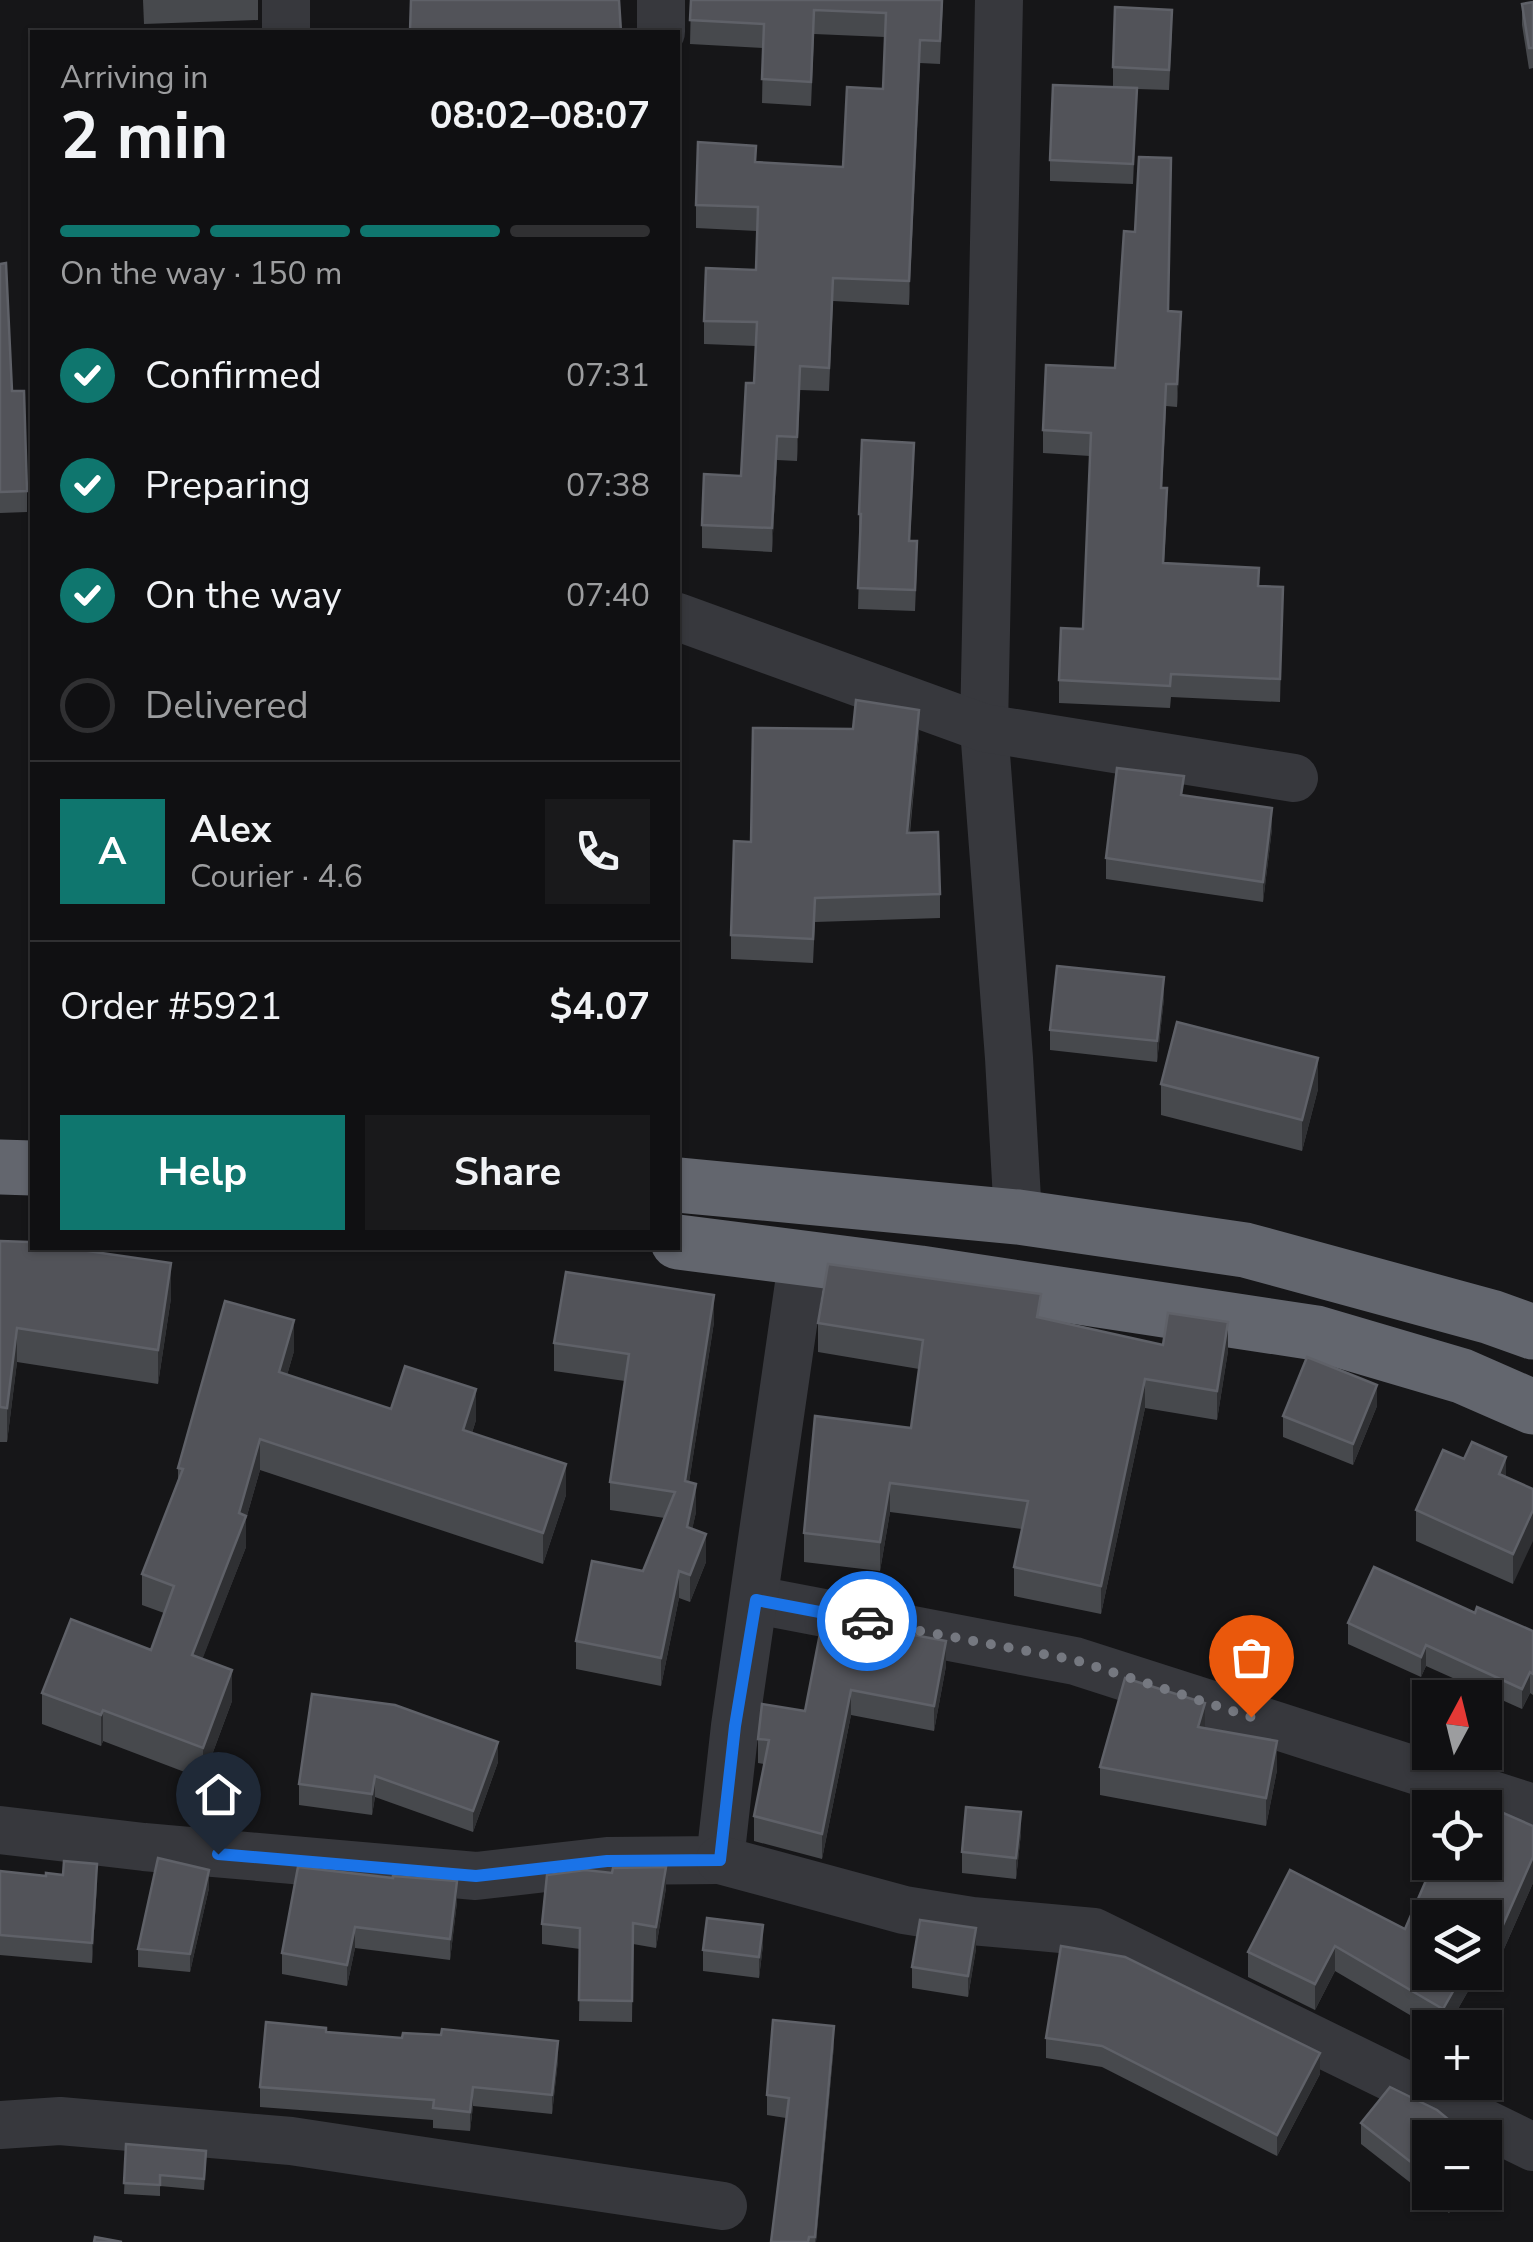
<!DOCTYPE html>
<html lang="en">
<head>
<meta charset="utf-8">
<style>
	body { margin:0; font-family:"Nunito Sans",sans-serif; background:#19191b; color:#f1f3f6; height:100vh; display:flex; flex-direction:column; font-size:38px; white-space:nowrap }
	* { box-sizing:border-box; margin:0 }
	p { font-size:32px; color:#9c9d9f }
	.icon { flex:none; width:55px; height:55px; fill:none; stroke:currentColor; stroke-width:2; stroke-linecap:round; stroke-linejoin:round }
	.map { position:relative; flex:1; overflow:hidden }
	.side { position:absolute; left:30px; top:30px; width:650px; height:1220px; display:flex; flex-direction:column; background:#101012; border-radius:0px; box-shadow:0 2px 8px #0004,0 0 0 2px #303032 }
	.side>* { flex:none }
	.needle { width:65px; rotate:7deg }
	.tools { position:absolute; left:1412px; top:1680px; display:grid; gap:20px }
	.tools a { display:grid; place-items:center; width:90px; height:90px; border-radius:0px; background:#101012; box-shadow:0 2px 8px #0004,0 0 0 2px #303032; font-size:50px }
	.pin { position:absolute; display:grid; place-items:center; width:85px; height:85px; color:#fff; margin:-102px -42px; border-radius:50% 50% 50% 0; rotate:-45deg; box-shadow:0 0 10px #0007 }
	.pin .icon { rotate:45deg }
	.courier { position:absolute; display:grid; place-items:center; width:100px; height:100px; margin:-50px; border:8px solid #1a73e8; border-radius:50%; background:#fff; color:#222; box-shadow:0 2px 12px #0007 }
	.overview em { font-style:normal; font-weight:700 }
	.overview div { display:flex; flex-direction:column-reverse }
	.overview { display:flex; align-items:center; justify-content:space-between; height:170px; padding:0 30px }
	h1 { font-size:65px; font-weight:700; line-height:75px }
	.bar { display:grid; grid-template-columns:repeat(4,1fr); gap:15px 10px; align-content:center; height:120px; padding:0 30px }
	.bar i { height:12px; border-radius:8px; background:#303032 }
	.bar .current { background:#0f766e }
	.bar p { grid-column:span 4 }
	.line { display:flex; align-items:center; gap:25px; padding:0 30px; border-top:2px solid #303032 }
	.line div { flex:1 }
	.round { display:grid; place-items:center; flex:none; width:105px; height:105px; border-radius:0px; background:#19191b }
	ol { padding:0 30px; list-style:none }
	li { display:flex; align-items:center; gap:30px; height:110px }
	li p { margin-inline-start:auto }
	li .icon { padding:10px; border-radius:50%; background:#0f766e; color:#fff; stroke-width:4 }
	li:last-child { color:#9c9d9f }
	li i { width:55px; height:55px; border:5px solid #303032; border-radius:50% }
	.cta { display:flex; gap:20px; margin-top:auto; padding:20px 30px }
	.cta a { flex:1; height:115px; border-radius:0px; background:#0f766e; color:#fff; font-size:40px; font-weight:700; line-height:115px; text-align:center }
	.cta a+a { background:#19191b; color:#f1f3f6 }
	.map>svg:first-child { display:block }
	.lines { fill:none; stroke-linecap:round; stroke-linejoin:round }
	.street { stroke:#37383d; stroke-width:48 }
	.highway { stroke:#63666e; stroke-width:55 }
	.wall { fill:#47494d }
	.shaded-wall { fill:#2f3033 }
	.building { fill:#525359; stroke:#5f6168; stroke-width:2.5 }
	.done { stroke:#757880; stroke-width:10; stroke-dasharray:0 18 }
	.route { stroke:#1a73e8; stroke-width:12 }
</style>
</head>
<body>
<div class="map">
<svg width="1533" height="2242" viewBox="0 0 1533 2242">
	<rect width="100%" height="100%" fill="#161618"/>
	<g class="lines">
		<!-- street -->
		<g class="street">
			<path d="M661,0V32"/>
			<path d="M999,0L984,728L1009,1058L1018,1217"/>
			<path d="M286,32V0"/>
			<path d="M678,617L984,728L1294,778"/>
			<path d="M756,1600L1075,1661L1533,1808"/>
			<path d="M0,1830L144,1847L476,1876L607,1861L720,1860L735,1726L803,1256"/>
			<path d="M720,1860L904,1910L972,1921L1094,1932L1533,2147"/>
			<path d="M0,2125L60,2121L291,2141L723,2206"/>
		</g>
		<!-- highway -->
		<g class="highway">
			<path d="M0,1167L32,1168"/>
			<path d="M678,1185L1018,1217L1245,1250L1491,1317L1533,1332"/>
			<path d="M678,1242L920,1273L1316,1333L1462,1376L1533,1407"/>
		</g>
	</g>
	<!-- wall -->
	<g class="wall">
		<path d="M143,0H258V20L144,24Z"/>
		<path d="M691,0H943L940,64L920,63L909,305L833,301L829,391L800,390L797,461L777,460L772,552L702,548V525L741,476L754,383L756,346L704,344V321L756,270L757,231L696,228V205L756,162L843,167L883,89L885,37L814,34L811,106L762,103L763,48L690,44Z"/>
		<path d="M1533,2V68L1529,69L1522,25V4Z"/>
		<path d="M1172,31L1169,90L1137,89L1133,184L1050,181V160L1113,87V67Z"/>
		<path d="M1135,232L1169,311L1181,335L1177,407L1166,406L1162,488L1167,511L1164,563L1259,586L1283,587L1280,702L1171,697L1170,708L1059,703V680L1083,629L1090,456L1043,453V430L1115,368Z"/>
		<path d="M0,264L12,391L27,491V512L0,513Z"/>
		<path d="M914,464L910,541L917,562L915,611L858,609L860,535H859V514Z"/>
		<path d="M919,734L910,833L940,894V918L815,922L813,963L731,959V935L751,842Z"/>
		<path d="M1184,796L1272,829L1263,902L1106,879V858Z"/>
		<path d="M1164,998L1157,1062L1050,1050V1030Z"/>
		<path d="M1161,1084L1318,1089L1302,1151L1161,1115Z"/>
		<path d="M0,1241L171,1298L158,1384L17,1362L7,1442H0Z"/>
		<path d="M1041,1318L1163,1345L1228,1351L1217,1420L1145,1408L1101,1614L1014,1596V1567L1022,1529L890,1512L880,1571L804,1562V1533L911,1428L919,1369L818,1352V1323Z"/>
		<path d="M714,1322L689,1482L696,1512L692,1529L706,1562L690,1602L679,1598L661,1686L576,1669V1641L643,1571L665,1518L610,1510V1482L625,1381L554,1371V1343Z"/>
		<path d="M294,1351L287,1375L391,1409L476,1420L472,1433L566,1495L543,1564L260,1470L246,1519V1547L202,1659L232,1701L203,1779L103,1741L101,1746L42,1724V1693L151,1650L164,1613L142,1605V1574L178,1480V1468Z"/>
		<path d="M1377,1406L1353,1465L1283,1437V1416Z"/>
		<path d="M1506,1477L1533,1489L1513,1584L1416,1541V1510Z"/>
		<path d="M1475,1613L1533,1631V1695L1530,1693L1522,1709L1426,1666L1421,1677L1348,1644V1623Z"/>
		<path d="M823,1618L946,1666L934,1731L851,1715L822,1859L754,1841V1816L764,1764L758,1763V1739L805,1711Z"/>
		<path d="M1205,1728L1277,1770L1266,1826L1100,1795V1767Z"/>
		<path d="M498,1762L473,1832L375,1797L372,1815L299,1805V1784Z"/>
		<path d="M1533,1826V1883L1496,1967L1485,1962V1918L1430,1972H1479L1447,2028H1432L1335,1971L1315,2010L1248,1977V1952L1405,1929Z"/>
		<path d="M1021,1833L1016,1879L962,1873V1852Z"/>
		<path d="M298,1867L457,1902L450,1960L355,1948L347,1986L282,1974V1953Z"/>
		<path d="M0,1871L97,1884L92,1963L0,1955Z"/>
		<path d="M209,1888L190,1972L138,1967V1949Z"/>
		<path d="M666,1888L656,1948L633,1944L632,2022L579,2021L580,1949L542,1944V1924Z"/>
		<path d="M763,1945L759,1978L703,1971V1950Z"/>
		<path d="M976,1949L968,1997L912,1988V1967Z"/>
		<path d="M326,2032L558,2060L552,2114L473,2106L470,2131L433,2128V2120L260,2107V2087Z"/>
		<path d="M1046,2038L1320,2074L1277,2156L1102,2067L1046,2058Z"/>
		<path d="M834,2045L816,2242H771L786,2118L767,2115V2095Z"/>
		<path d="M1361,2123L1430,2138V2192H1465L1449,2213L1361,2144Z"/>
		<path d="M126,2144L206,2161L204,2190L160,2186V2196L124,2194Z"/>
	</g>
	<!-- shaded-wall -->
	<g class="shaded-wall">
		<path d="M920,40V63L909,305V281Z"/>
		<path d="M1181,312V335L1177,407V384Z"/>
		<path d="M800,366V390L797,461V437Z"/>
		<path d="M1166,384V406L1161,511V488Z"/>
		<path d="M777,436V460L772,552V528Z"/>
		<path d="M919,710V734L907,857V833Z"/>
		<path d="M1272,808V829L1263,902V882Z"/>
		<path d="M1164,977V998L1157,1062V1041Z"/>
		<path d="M1318,1058V1089L1302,1151V1120Z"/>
		<path d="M171,1263V1298L158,1384V1350Z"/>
		<path d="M714,1295V1322L685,1508V1481Z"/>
		<path d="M294,1320V1351L279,1403V1372Z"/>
		<path d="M1228,1322V1351L1217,1420V1391Z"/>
		<path d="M17,1328V1362L7,1442V1408Z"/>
		<path d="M1145,1379V1408L1101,1614V1586Z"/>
		<path d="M1377,1385V1406L1353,1465V1444Z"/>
		<path d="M476,1389V1420L463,1461V1430Z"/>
		<path d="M260,1439V1470L246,1519V1547L192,1686V1655L239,1513Z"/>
		<path d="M1506,1457V1488L1499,1474Z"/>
		<path d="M566,1464V1495L543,1564V1533Z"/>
		<path d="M890,1483V1512L880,1571V1542Z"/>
		<path d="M696,1484V1512L687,1554V1527Z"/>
		<path d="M1533,1510V1541L1513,1584V1554Z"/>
		<path d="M706,1534V1562L690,1602V1575Z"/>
		<path d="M679,1571V1598L661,1686V1658Z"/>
		<path d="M946,1641V1666L934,1731V1706Z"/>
		<path d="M1426,1645V1666L1421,1677V1657Z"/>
		<path d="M232,1670V1701L203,1779V1748Z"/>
		<path d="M1530,1672V1693L1522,1709V1689Z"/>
		<path d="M851,1690V1715L822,1859V1834Z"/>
		<path d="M1205,1703V1732L1198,1727Z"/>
		<path d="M103,1710V1741L101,1746V1715Z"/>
		<path d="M1277,1741V1770L1266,1826V1798Z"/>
		<path d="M498,1742V1762L473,1832V1811Z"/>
		<path d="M375,1776V1797L372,1815V1794Z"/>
		<path d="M1021,1812V1833L1016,1879V1858Z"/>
		<path d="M1533,1857V1883L1496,1967V1941Z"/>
		<path d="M97,1864V1884L92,1963V1943Z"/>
		<path d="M666,1867V1888L656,1948V1927Z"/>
		<path d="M209,1870V1888L190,1972V1954Z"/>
		<path d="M457,1881V1902L450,1960V1939Z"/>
		<path d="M763,1925V1945L759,1978V1957Z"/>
		<path d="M355,1927V1948L347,1986V1965Z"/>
		<path d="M976,1928V1949L968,1997V1976Z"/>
		<path d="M1335,1946V1971L1315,2010V1984Z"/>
		<path d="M1464,1972H1479L1447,2028H1443V2009Z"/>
		<path d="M834,2026V2045L816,2242H815Z"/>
		<path d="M558,2041V2060L552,2114V2095Z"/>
		<path d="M1320,2053V2074L1277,2156V2135Z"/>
		<path d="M473,2087V2106L470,2131V2112Z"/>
		<path d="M1449,2192H1465L1449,2213Z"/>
	</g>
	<!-- building -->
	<g class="building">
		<path d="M411,0H619L621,32H410Z"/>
		<path d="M691,0H942L940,41L920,40L909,281L833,278L829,368L800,366L797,437L777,436L772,528L702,525L704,474L741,476L746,383H754L757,322L704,321L706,268L756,270L758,207L696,205L698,142L756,146L755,162L843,167L847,87L883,89L886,13L814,10L811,82L762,79L764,24L690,20Z"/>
		<path d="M1533,2V48H1529L1522,4Z"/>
		<path d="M1115,7L1172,10L1169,70L1113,67Z"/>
		<path d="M1053,85L1137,88L1133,164L1050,160Z"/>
		<path d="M1139,157L1171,158L1168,311L1181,312L1177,384H1166L1161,488H1167L1163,563L1259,568L1258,586L1283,587L1280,679L1171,674L1170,686L1059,680L1061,628L1083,629L1091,433L1043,430L1046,365L1115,368L1124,231L1135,232Z"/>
		<path d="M6,263L12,391H24L27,491L0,492V264Z"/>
		<path d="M862,440L914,443L909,541H917L915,590L858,588L861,514H859Z"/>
		<path d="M856,700L919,710L907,833L938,832L940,894L815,898L813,939L731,935L734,841L751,842L753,728L853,729Z"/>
		<path d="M1117,768L1184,776L1181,795L1272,808L1263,882L1106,858Z"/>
		<path d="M1057,966L1164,977L1157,1041L1050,1030Z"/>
		<path d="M1177,1022L1318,1058L1302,1120L1161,1084Z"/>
		<path d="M0,1241L30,1242H32V1248H67L171,1263L158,1350L17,1328L7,1408L0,1407Z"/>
		<path d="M828,1264L1041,1294L1037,1317L1163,1345L1168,1313L1228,1322L1217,1391L1145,1379L1101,1586L1014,1567L1028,1501L890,1483L880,1542L804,1533L815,1416L911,1428L923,1340L818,1323Z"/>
		<path d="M566,1272L714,1295L685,1481L696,1484L687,1527L706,1534L690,1575L679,1571L661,1658L576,1641L592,1561L643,1571L675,1492L610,1482L629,1354L554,1343Z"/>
		<path d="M225,1301L294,1320L279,1372L391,1409L405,1366L476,1389L463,1430L566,1464L543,1533L260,1439L239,1513L246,1516L192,1655L232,1670L203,1748L103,1710L101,1715L42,1693L71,1619L151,1650L174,1586L142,1574L183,1469L178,1468Z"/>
		<path d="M1307,1357L1377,1385L1353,1444L1283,1416Z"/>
		<path d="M1472,1442L1506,1457L1499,1474L1533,1489V1510L1513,1554L1416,1510L1443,1450L1464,1459Z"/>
		<path d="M1374,1567L1475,1613L1477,1607L1533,1631V1674L1530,1672L1522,1689L1426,1645L1421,1657L1348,1623Z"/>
		<path d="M823,1618L946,1641L934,1706L851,1690L822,1834L754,1816L769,1740L758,1739L762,1704L805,1711Z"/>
		<path d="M1125,1678L1205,1703L1198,1727L1277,1741L1266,1798L1100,1767Z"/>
		<path d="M312,1694L395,1705L498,1742L473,1811L375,1776L372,1794L299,1784Z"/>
		<path d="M1464,1796L1533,1826V1857L1496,1941L1485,1937V1918H1430V1972H1464L1443,2009L1335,1946L1315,1984L1248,1952L1290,1870L1405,1929L1434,1862H1485V1808H1459Z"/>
		<path d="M966,1807L1021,1812L1016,1858L962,1852Z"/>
		<path d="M158,1858L209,1870L190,1954L138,1949Z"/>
		<path d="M64,1861L97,1864L92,1943L0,1935V1871L46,1876V1873L63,1875Z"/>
		<path d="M298,1867L393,1878V1876L457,1881L450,1939L355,1927L347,1965L282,1953Z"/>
		<path d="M666,1867L656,1927L633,1923L632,2001L579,2000L580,1928L542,1924L547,1875L585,1870L612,1873L613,1868Z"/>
		<path d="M707,1918L763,1925L759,1957L703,1950Z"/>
		<path d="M920,1920L976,1928L968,1976L912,1967Z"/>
		<path d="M1061,1946L1125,1957L1320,2053L1277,2135L1102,2046L1046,2038Z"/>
		<path d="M773,2020L834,2026L815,2237H809L808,2242H771L789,2098L767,2095Z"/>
		<path d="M266,2022L326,2028V2032L402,2038L403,2033L441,2035L442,2029L558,2041L552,2095L473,2087L470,2112L433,2108L434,2100L260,2087Z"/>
		<path d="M1390,2087L1437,2110L1471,2138H1430V2177L1361,2123Z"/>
		<path d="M126,2144L206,2151L204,2179L160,2175V2185L124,2183Z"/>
		<path d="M95,2237L122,2242H94Z"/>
	</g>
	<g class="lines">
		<!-- done -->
		<path class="done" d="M867,1621L1075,1660L1251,1717"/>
		<!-- route -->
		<path class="route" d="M218,1854L476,1876L607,1861L720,1860L735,1726L756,1600L867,1621"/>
	</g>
</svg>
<div class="tools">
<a><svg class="needle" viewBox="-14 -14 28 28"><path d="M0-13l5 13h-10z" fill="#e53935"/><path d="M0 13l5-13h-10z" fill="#9c9d9f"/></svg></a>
<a><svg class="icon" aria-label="locate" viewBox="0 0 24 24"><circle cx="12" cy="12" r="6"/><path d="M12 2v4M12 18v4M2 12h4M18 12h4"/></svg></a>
<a><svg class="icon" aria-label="layers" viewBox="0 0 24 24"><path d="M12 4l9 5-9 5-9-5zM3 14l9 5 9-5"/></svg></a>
<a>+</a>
<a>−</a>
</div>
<div class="pin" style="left:1251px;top:1717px;background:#ea580c"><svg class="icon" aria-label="bag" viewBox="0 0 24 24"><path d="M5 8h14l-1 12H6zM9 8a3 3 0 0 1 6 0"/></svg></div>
<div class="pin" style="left:218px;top:1854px;background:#1f2937"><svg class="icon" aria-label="home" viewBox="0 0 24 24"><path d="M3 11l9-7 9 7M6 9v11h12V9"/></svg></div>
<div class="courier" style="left:867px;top:1621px"><svg class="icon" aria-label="car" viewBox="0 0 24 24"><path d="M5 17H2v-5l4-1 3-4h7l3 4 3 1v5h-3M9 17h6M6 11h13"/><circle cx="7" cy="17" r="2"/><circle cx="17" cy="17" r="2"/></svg></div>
<section class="side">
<div class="overview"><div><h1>2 min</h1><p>Arriving in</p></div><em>08:02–08:07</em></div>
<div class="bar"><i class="current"></i><i class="current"></i><i class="current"></i><i></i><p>On the way · 150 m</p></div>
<ol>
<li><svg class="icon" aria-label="check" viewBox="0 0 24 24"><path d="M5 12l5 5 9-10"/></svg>Confirmed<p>07:31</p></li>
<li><svg class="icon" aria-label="check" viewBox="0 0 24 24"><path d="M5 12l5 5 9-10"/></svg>Preparing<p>07:38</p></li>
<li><svg class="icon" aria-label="check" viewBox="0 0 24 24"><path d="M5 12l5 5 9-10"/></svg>On the way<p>07:40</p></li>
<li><i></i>Delivered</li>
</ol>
<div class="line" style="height:180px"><b class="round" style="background:#0f766e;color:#fff">A</b><div><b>Alex</b><p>Courier · 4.6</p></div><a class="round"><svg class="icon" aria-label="phone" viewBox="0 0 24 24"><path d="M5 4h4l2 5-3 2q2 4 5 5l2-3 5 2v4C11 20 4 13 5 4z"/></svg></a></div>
<div class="line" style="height:130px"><div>Order #5921</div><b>$4.07</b></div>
<div class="cta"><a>Help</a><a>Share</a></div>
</section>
</div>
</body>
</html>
